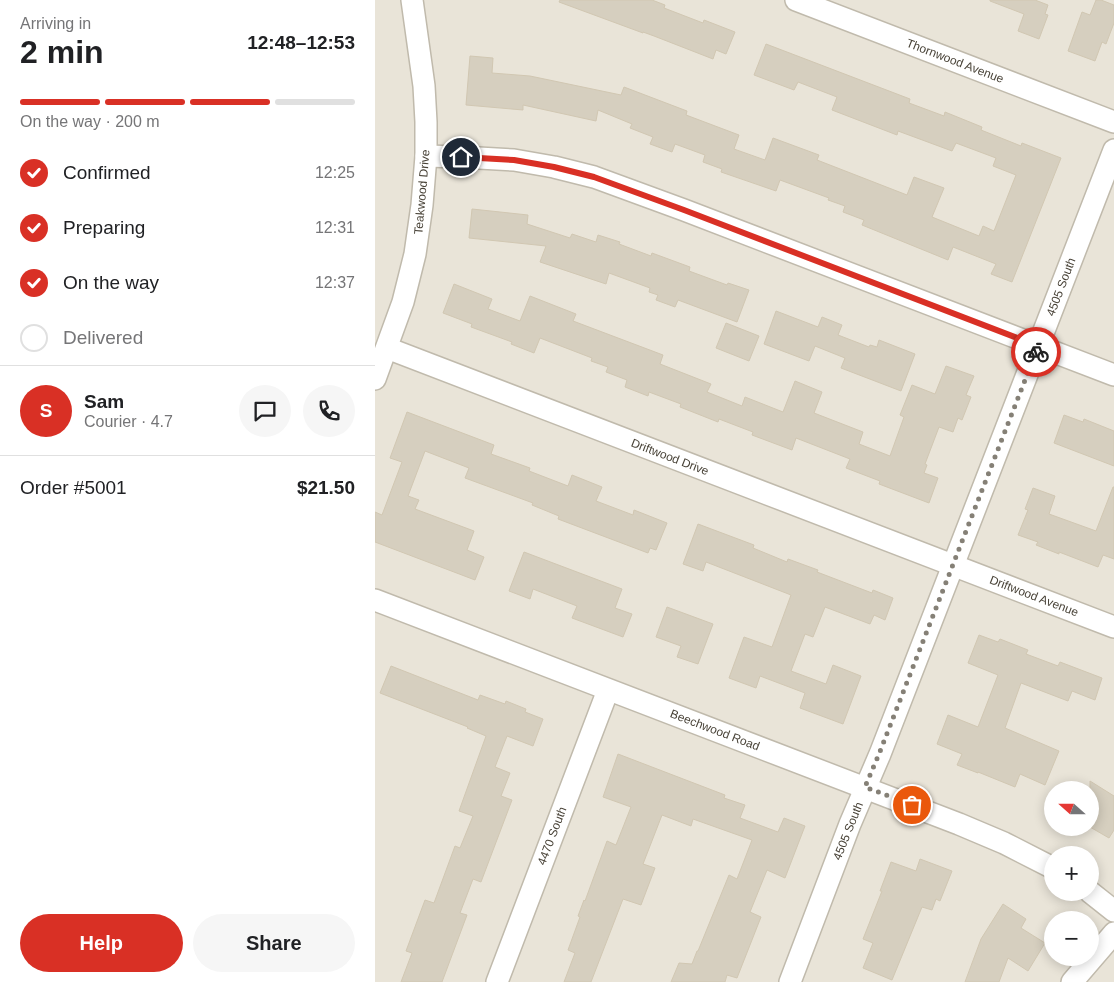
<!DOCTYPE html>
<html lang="en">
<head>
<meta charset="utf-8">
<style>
	body { margin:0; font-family:Helvetica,sans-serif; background:#f6f6f6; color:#202124; height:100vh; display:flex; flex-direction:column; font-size:19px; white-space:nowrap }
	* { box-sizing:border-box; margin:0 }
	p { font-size:16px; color:#757577 }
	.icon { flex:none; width:28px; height:28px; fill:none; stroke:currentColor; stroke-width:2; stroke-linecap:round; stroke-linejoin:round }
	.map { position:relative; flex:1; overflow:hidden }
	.drawer { display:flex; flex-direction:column; background:#fff; width:375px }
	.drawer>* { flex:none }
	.needle { width:32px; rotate:291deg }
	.buttons { position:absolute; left:669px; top:781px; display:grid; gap:10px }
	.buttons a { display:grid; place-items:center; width:55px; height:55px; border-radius:50%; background:#fff; box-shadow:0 2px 12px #0003; font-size:25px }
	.pin { position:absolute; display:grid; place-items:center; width:42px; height:42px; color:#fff; margin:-21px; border:2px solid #fff; border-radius:50%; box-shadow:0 1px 5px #0007 }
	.courier { position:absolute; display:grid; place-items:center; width:50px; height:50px; margin:-25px; border:4px solid #d93025; border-radius:50%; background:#fff; color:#222; box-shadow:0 1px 6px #0007 }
	.head em { font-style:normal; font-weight:600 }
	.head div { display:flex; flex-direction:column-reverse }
	.head { display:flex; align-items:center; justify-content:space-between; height:85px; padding:0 20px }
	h1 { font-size:32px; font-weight:600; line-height:38px }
	.bar { display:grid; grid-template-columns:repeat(4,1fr); gap:8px 5px; align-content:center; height:60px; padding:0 20px }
	.bar i { height:6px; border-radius:4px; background:#e0e0e0 }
	.bar .selected { background:#d93025 }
	.bar p { grid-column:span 4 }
	.line { display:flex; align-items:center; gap:12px; padding:0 20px; border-top:1px solid #e0e0e0 }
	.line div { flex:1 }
	.round { display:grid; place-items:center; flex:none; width:52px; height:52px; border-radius:26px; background:#f6f6f6 }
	ol { padding:0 20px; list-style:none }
	li { display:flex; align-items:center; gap:15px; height:55px }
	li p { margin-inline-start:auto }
	li .icon { padding:5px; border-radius:50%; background:#d93025; color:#fff; stroke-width:4 }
	li:last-child { color:#757577 }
	li i { width:28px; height:28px; border:2px solid #e0e0e0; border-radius:50% }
	.primary-button { display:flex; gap:10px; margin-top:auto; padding:10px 20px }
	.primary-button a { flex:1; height:58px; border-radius:30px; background:#d93025; color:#fff; font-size:20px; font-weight:600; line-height:58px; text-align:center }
	.primary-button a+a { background:#f6f6f6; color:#202124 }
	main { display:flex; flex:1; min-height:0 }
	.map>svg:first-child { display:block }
	.residential { fill:#e9e4d8; fill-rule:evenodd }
	.building { fill:#d6cfbf; stroke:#d1c7b2 }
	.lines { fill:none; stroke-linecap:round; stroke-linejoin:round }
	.street-casing { stroke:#c0baac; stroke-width:24 }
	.street { stroke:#fff; stroke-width:21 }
	.done { stroke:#858076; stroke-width:5; stroke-dasharray:0 9 }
	.route { stroke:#d93025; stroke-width:6 }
	.labels { text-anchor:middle; stroke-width:4.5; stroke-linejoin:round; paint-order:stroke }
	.street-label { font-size:12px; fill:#494338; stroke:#fff }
</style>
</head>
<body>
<main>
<section class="drawer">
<div class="head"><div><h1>2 min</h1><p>Arriving in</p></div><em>12:48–12:53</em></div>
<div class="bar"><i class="selected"></i><i class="selected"></i><i class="selected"></i><i></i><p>On the way · 200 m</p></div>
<ol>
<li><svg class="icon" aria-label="check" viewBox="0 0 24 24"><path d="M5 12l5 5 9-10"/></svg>Confirmed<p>12:25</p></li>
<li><svg class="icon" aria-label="check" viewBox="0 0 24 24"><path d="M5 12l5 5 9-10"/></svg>Preparing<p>12:31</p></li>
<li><svg class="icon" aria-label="check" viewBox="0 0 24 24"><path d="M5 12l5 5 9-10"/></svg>On the way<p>12:37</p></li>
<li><i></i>Delivered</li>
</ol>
<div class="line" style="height:90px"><b class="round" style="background:#d93025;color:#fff">S</b><div><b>Sam</b><p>Courier · 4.7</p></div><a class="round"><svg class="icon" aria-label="chat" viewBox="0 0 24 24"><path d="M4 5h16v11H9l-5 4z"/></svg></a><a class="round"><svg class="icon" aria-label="phone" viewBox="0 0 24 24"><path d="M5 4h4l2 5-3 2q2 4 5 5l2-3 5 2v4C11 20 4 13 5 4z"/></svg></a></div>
<div class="line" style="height:65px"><div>Order #5001</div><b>$21.50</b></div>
<div class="primary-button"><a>Help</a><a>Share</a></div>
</section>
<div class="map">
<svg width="739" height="982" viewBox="0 0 739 982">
	<rect width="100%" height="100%" fill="#f5f2ea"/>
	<!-- residential -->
	<path class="residential" d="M0,0H739V982H0ZM678,790H715V828H678ZM678,855H715V892H678ZM678,920H715V958H678Z"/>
	<!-- building -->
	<g class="building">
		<path d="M185,0H277L290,5L289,8L328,23L329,20L360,32L351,54L341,50L338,59L279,36L268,32V33L184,2Z"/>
		<path d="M615,0H660L673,5L670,14L673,15L664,39L643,31L649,14L615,1Z"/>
		<path d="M721,0H726L739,5V23L731,44L727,42L720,61L693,51L707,12L715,15Z"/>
		<path d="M391,44L535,99L534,103L569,116L570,112L607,127L606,130L646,146L647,143L686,158L637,282L616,274L621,264L578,247L573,260L487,225L489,220L468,212L470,206L453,200L454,198L405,180L401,191L346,172L347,169L328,162L330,155L300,144L297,152L275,144L278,137L255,128L257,124L223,110L221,121L148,105V110L91,105L95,56L118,58L117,73L155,76L246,95L249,87L312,111L311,115L364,135L359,149L390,160L398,138L444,155L442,160L532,195L539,177L569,188L557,217L604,236L608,226L619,231L641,175L618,166L621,158L581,143L577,151L523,131L522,135L457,110L462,97L423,82L419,90L379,75Z"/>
		<path d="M97,209L153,215L152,224L195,238L197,234L221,242L223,235L245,242L244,244L276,256L277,253L315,267L314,271L352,285L353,283L374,290L362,322L303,300L300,307L281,300L283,295L274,292L275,288L234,273L231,284L165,262L171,246L94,238Z"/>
		<path d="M79,284L117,299L113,309L145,321L155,296L201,314L198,321L288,355L285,364L336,384L332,392L367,406L370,397L408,412L420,381L447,392L439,413L488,432L484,444L515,456L529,417L525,415L537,385L560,394L571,366L599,376L591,395L596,397L587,420L583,418L578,432L564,427L550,464L552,465L549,473L563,478L554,503L504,484L505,481L471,468L475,459L421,438L417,450L377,435L378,432L344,419L343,422L305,407L306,404L274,392L273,396L250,387L252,380L231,372L233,367L216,361L217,358L165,338L159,353L136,344L137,342L96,327L97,324L68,313Z"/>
		<path d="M401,311L443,327L447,317L467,325L463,335L494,347L495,345L502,347L504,340L540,354L526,391L466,368L470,358L440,346L434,361L389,344Z"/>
		<path d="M351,323L384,336L374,361L341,348Z"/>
		<path d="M32,412L119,445L116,454L155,468L154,471L193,486L197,475L227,487L221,501L258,515L259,510L292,523L281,550L275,548L273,553L183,519L184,516L157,505L158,503L90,478L94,468L50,451L33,496L44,500L40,509L99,531L92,550L109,557L100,580L0,542V512L7,515L27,462L15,458Z"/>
		<path d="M689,415L708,422L709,419L739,431V466L679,443Z"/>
		<path d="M738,487H739V559L728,555L723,567L684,552V554L661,545L663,542L643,535L653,510L650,509L658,488L680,496L674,514L721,531Z"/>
		<path d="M323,524L379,545L378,548L412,562L413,559L443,570L442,572L497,593L498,590L518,598L510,620L499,615L495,624L450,607L438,637L430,634L416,671L451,684L458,665L486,676L468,724L425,708L430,693L385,676L381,688L354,678L369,637L397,647L416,595L331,562L328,571L308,564Z"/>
		<path d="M149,552L247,589L240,608L257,614L248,637L197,618L202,606L158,589L155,599L134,591Z"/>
		<path d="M292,607L338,624L323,664L302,657L306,646L281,637Z"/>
		<path d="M604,635L623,642L625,639L653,650L651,654L683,666L685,662L727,678L720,700L697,691L693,701L646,683L630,728L684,751L670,785L645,774L640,787L603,772V773L582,765L587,754L562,744L573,715L603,727L623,675L593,663Z"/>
		<path d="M16,666L103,700L105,695L130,704L131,701L151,709L150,712L168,719L158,746L132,736L120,767L135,773L126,796L137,800L106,882L98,879L85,913L92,915L67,982H26L37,953L31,951L50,900L59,903L80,846L85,848L98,816L84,811L111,736L92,728L93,727L5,693Z"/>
		<path d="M243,754L350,795L349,798L370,805L365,818L403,832L409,818L430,826L410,878L392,870L375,912L386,917L362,978L352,975L350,982H296L304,963L317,964L322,951H323L354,875L362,879L377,840L318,819L316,826L287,815L268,864L280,868L266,905L248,899L216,982H189L200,953L193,950L205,917L203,916L209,900L210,901L232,841L241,845L256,807L228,797Z"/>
		<path d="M715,781L739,796V830L734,838L715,827Z"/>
		<path d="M545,859L577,871L565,901L561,899L557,910L547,907L517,980L488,968L498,943L488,939L507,891H505L516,862L541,871Z"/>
		<path d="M628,904L651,919L646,928L670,943L653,971L633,958L624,982H590L606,939Z"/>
	</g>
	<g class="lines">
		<!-- street casing -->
		<g class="street-casing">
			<g id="street">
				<path d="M421,0L739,122"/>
				<path d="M51,156L86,157L139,160L179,167L219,177L309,210L739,375"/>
				<path d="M12,348L739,627"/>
				<path d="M0,379L28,302L40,254L47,205L51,156V122L49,86L37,0"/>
				<path d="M0,600L584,824L629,843L678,868"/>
				<path d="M715,892L739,911"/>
				<path d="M122,982L233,690"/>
				<path d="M415,982L475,824L505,754L739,150"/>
				<path d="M697,982L739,933"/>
			</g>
		</g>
		<!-- street -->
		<use href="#street" class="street"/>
	</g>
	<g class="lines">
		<!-- done -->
		<path class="done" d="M537,805L490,787L504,754L661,352"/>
		<!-- route -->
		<path class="route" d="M86,157L139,160L179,167L219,177L309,210L663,346L661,352"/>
	</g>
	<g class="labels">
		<!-- street labels -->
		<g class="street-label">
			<text transform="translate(580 61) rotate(21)" y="4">Thornwood Avenue</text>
			<text transform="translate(47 192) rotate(-85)" y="4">Teakwood Drive</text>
			<text transform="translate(686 287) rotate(-69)" y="4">4505 South</text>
			<text transform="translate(295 457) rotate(21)" y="4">Driftwood Drive</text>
			<text transform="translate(659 596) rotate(21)" y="4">Driftwood Avenue</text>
			<text transform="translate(340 730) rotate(21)" y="4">Beechwood Road</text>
			<text transform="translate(473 831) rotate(-68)" y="4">4505 South</text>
			<text transform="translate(177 836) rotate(-69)" y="4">4470 South</text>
		</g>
	</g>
</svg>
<div class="buttons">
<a><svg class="needle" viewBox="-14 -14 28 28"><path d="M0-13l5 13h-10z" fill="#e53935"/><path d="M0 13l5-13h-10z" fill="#757577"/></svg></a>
<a>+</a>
<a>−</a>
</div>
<div class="pin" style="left:537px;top:805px;background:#ea580c"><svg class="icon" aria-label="bag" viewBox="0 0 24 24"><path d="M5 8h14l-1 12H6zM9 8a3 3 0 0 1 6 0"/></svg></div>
<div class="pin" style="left:86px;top:157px;background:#1f2937"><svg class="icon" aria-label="home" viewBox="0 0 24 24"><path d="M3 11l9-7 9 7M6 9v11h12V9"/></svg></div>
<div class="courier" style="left:661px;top:352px"><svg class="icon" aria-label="bike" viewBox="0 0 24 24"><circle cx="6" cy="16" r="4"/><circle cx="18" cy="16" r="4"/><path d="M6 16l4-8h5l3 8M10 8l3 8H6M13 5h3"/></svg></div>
</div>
</main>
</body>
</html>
